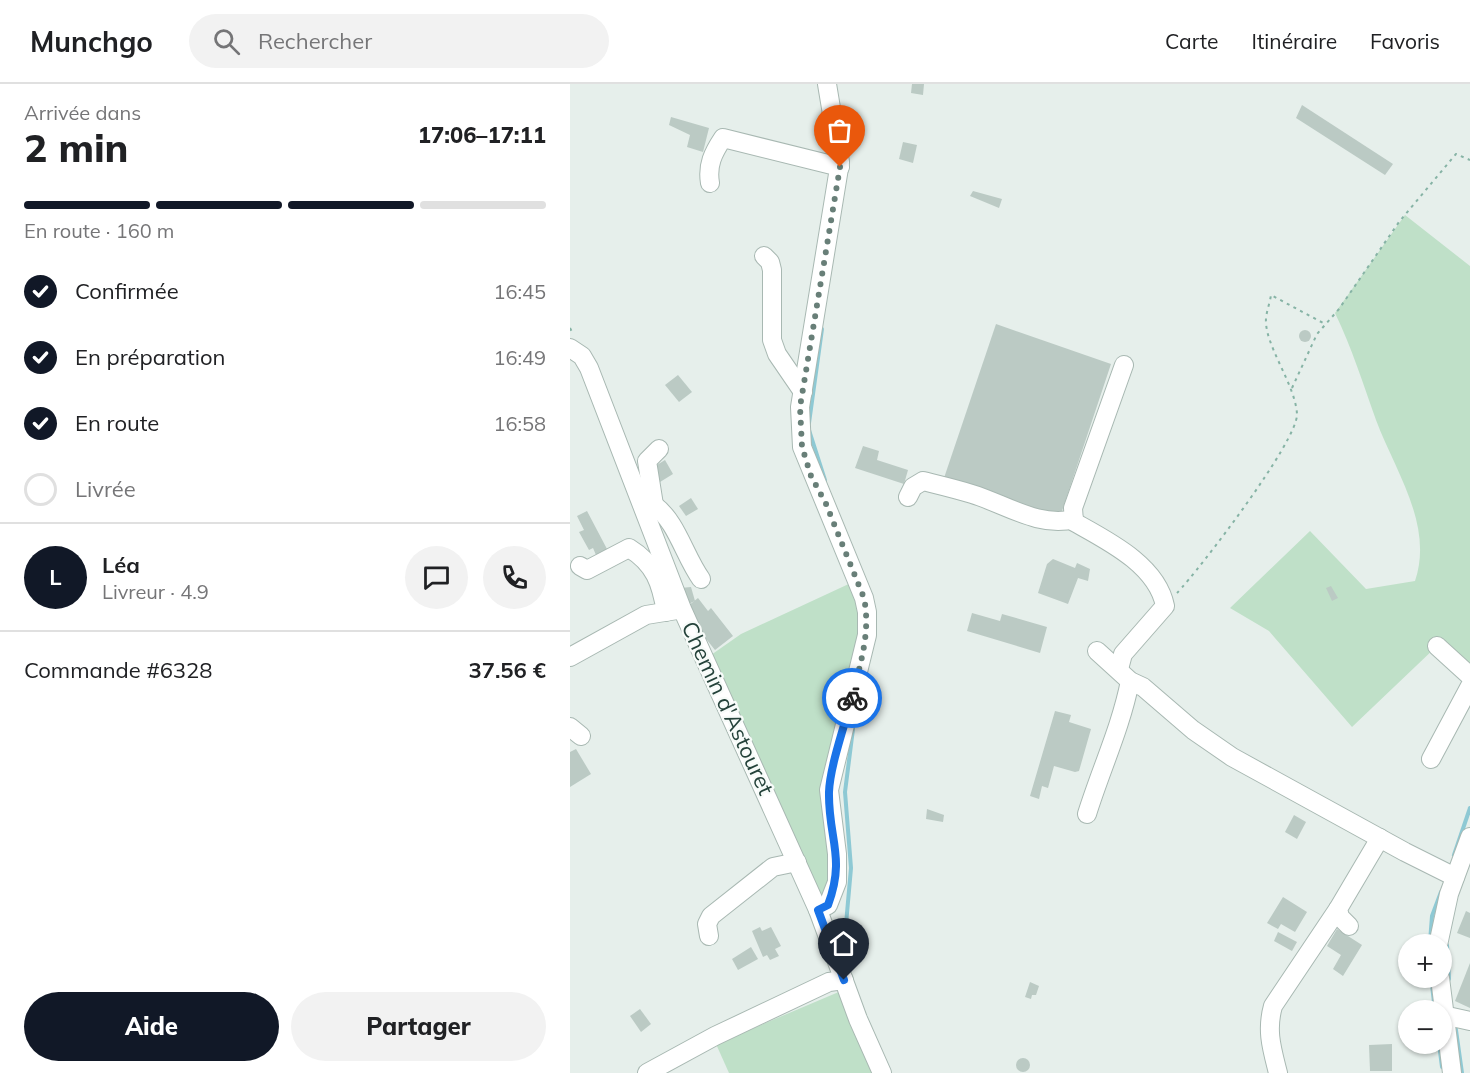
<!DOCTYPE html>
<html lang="fr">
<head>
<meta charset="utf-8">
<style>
	body { margin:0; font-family:Mulish,sans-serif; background:#f2f2f2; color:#202124; height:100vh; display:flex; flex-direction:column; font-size:22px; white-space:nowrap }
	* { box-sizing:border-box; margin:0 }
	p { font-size:20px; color:#757577 }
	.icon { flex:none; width:33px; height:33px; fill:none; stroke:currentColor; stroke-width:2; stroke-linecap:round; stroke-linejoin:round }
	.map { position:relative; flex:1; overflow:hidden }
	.panel { display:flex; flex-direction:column; background:#fff; width:570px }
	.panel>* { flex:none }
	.tools { position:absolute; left:828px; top:850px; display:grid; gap:12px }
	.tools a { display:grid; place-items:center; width:54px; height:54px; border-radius:50%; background:#fff; box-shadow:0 2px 4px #0004; font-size:30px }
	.pin { position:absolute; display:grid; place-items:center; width:51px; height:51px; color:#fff; margin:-62px -26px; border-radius:50% 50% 50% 0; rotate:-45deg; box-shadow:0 0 6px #0007 }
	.pin .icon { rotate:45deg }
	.courier { position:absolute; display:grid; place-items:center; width:60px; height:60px; margin:-30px; border:4px solid #1a73e8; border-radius:50%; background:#fff; color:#222; box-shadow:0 2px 8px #0007 }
	.overview em { font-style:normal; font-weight:800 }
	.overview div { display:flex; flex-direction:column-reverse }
	.overview { display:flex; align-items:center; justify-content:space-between; height:102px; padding:0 24px }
	h1 { font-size:39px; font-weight:800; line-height:45px }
	.bar { display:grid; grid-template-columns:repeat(4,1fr); gap:9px 6px; align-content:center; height:72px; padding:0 24px }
	.bar i { height:8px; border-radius:4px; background:#e0e0e0 }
	.bar .active { background:#111827 }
	.bar p { grid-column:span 4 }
	.line { display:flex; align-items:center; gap:15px; padding:0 24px; border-top:2px solid #e0e0e0 }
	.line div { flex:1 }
	.round { display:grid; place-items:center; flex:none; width:63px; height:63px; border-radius:32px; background:#f2f2f2 }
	ol { padding:0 24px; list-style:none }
	li { display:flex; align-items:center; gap:18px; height:66px }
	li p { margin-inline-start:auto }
	li .icon { padding:6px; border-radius:50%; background:#111827; color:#fff; stroke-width:4 }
	li:last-child { color:#757577 }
	li i { width:33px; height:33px; border:3px solid #e0e0e0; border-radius:50% }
	.cta { display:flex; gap:12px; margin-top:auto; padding:12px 24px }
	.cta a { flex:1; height:69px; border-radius:36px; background:#111827; color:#fff; font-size:24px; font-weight:800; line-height:69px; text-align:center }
	.cta a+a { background:#f2f2f2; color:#202124 }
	header { display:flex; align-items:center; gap:36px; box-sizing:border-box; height:84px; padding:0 30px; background:#fff; border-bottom:2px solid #e0e0e0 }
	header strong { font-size:28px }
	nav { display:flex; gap:33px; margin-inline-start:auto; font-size:21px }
	.search { width:420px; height:54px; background:#f2f2f2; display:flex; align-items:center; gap:15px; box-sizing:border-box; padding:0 21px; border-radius:33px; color:#757577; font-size:22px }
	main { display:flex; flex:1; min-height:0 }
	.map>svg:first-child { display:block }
	.green { fill:#bfe0c8 }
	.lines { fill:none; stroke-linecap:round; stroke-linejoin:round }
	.stream { stroke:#8ec9d4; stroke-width:4 }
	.building { fill:#bbcac4 }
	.minor-casing { stroke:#a8b8b2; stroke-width:20 }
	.path { stroke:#86b3a5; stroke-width:2; stroke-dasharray:3 4.5; stroke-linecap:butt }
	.minor { stroke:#fff; stroke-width:18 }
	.done { stroke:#687f78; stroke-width:6; stroke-dasharray:0 10.8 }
	.route { stroke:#1a73e8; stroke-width:8 }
	.labels { text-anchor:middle; stroke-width:4.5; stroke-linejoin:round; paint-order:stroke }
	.street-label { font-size:22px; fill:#24423a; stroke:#f7fbf9 }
</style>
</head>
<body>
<header>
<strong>Munchgo</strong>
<div class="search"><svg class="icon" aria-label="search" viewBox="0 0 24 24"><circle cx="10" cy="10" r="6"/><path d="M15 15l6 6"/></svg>Rechercher</div>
<nav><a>Carte</a><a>Itinéraire</a><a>Favoris</a></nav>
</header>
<main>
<section class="panel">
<div class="overview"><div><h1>2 min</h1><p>Arrivée dans</p></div><em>17:06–17:11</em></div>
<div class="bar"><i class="active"></i><i class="active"></i><i class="active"></i><i></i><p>En route · 160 m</p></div>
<ol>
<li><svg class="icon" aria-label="check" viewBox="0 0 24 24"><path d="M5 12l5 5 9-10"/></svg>Confirmée<p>16:45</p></li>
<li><svg class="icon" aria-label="check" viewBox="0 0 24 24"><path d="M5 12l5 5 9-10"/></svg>En préparation<p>16:49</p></li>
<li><svg class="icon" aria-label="check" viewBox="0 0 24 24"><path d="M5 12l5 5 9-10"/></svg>En route<p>16:58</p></li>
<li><i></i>Livrée</li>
</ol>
<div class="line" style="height:108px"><b class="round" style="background:#111827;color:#fff">L</b><div><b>Léa</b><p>Livreur · 4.9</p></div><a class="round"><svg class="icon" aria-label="chat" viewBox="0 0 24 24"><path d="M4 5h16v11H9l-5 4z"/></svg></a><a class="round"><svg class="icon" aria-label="phone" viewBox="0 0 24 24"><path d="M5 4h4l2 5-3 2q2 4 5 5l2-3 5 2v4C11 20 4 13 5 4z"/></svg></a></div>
<div class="line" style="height:78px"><div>Commande #6328</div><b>37.56 €</b></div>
<div class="cta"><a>Aide</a><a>Partager</a></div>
</section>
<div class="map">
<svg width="900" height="989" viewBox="0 0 900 989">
	<rect width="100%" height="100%" fill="#e6efeb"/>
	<!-- green -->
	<g class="green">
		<path d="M835,131L900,182V591L867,562L782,643L699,547L660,524L740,447L796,505L845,497C864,441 825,387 806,336C793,300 782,264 765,229Z"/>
		<path d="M283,498L292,533L268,648L263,796L252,820L141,571L171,550Z"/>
		<path d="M271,907L307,989H159L146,960Z"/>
	</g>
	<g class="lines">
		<!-- stream -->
		<g class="stream">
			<path d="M239,339L252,245"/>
			<path d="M239,346L255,396"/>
			<path d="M884,771L900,724"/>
			<path d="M860,858L862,832L871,808"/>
			<path d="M877,861L879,895"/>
			<path d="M273,874L281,784L275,708L283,645"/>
			<path d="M862,901L865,927"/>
			<path d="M885,939L892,989"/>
			<path d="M869,960L872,983"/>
		</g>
	</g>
	<!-- building -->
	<g class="building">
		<path d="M342,0H354L353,11L341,9Z"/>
		<path d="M732,21L823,80L815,91L726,34Z"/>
		<path d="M101,33L139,44L133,68L117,63L120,51L99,41Z"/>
		<path d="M333,58L347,61L343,79L329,75Z"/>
		<path d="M403,107L432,115L429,124L400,112Z"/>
		<path d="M426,240L541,280L490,433L374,394Z"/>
		<circle cx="735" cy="252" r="6"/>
		<path d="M108,291L122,308L109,318L95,301Z"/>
		<path d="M293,362L309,367L307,376L338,386L334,400L285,384Z"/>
		<path d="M95,376L103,390L90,398L82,384Z"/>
		<path d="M121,414L128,425L116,432L109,422Z"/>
		<path d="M17,427L37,465L26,471L23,464L19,466L9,448L14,446L7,432Z"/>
		<path d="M483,475L505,484L507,479L520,485L518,497L508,494L498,520L468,509L477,480Z"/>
		<path d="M761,502L768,514L762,517L756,504Z"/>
		<path d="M121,503L125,517L116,521L110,504Z"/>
		<path d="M128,514L138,527L141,524L163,552L145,566L113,526Z"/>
		<path d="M402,529L430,537L432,530L477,543L470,569L397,547Z"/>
		<path d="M485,627L501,631L499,638L521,645L509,687L505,688L484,682L478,704L472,702L469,715L460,712Z"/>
		<path d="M6,665L21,690L0,703V668Z"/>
		<path d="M357,725L374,731L373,738L356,735Z"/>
		<path d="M724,731L736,738L727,755L715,748Z"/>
		<path d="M713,813L737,828L725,848L711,840L708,845L697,839Z"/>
		<path d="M896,827L900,829V854L887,849Z"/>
		<path d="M190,843L192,847L201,843L211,862L205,865L209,872L200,876L197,871L193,873L182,847Z"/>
		<path d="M767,845L792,861L773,892L763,885L771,871L757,862Z"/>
		<path d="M708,848L727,858L722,867L704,857Z"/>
		<path d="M181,863L188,875L168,886L162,875Z"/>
		<path d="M900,879V924L885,917Z"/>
		<path d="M460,898L469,902L466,911H462L461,915L455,913Z"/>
		<path d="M70,925L81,940L71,948L60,932Z"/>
		<path d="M822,960V987H800L799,961Z"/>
		<circle cx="453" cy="981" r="7"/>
	</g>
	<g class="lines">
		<!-- minor casing -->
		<g class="minor-casing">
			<g id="minor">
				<path d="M140,99C137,81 143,69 153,54L270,83"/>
				<path d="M194,172L200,178L202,186V256L207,270L233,308"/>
				<path d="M0,264L12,272L19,284L112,525L248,826L288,935L312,989"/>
				<path d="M338,413L343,403L353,397C369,401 386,405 402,410C435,420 469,444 504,435"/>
				<path d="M84,421L77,377L89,365"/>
				<path d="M75,425L84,421C107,438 114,471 131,495"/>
				<path d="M10,482L17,486L59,464C85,480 91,499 96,528"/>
				<path d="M867,562L900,592"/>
				<path d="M527,567L560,597L573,603L623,646L662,673L835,768L885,793"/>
				<path d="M0,573L76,531L107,526"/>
				<path d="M549,585L553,570L595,522C587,481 538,457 504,438L503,424L554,281"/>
				<path d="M0,643L11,652"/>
				<path d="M861,675L900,602"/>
				<path d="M517,730C531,685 551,643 560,597"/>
				<path d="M248,826L258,821L267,798V770L259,706L297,551V528L294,514L232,363L230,323L270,78L257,0"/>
				<path d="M779,842L770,833L768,825L810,754"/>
				<path d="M139,852L137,840L141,832L203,783L227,778"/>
				<path d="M868,861L879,810L900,753"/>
				<path d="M870,894L882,989"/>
				<path d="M873,931L900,937"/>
				<path d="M77,989L145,952L259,898L274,896"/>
				<path d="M708,989C702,965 696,947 703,922L768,825"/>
			</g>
		</g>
		<!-- path -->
		<g class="path">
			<path d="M0,244L3,250"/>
			<path d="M722,304L747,250L769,225L829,138L886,70L900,76"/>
			<path d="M607,509C629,486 728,357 727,330C725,299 694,261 696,234C697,226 700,218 701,211L755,240"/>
		</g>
		<!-- minor -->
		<use href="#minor" class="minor"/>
	</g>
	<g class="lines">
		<!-- done -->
		<path class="done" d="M270,83L230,323L232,363L241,392L256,420L294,514C301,549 290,580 282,614"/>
		<!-- route -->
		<path class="route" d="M274,896L248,826L258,821C276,773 258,754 259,708C260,682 275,640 282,614"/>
	</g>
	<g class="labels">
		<!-- street labels -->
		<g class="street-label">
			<text transform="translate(158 624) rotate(65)" y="8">Chemin d'Astouret</text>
		</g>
	</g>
</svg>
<div class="tools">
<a>+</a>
<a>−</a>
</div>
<div class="pin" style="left:270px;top:83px;background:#ea580c"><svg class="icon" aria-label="bag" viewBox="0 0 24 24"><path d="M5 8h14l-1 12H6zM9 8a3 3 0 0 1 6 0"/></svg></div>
<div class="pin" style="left:274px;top:896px;background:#1f2937"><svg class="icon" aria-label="home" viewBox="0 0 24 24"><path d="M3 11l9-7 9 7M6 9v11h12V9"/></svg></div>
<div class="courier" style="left:282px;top:614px"><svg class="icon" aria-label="bike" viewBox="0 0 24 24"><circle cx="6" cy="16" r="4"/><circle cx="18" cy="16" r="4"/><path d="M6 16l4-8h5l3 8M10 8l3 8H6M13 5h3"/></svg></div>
</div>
</main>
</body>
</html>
